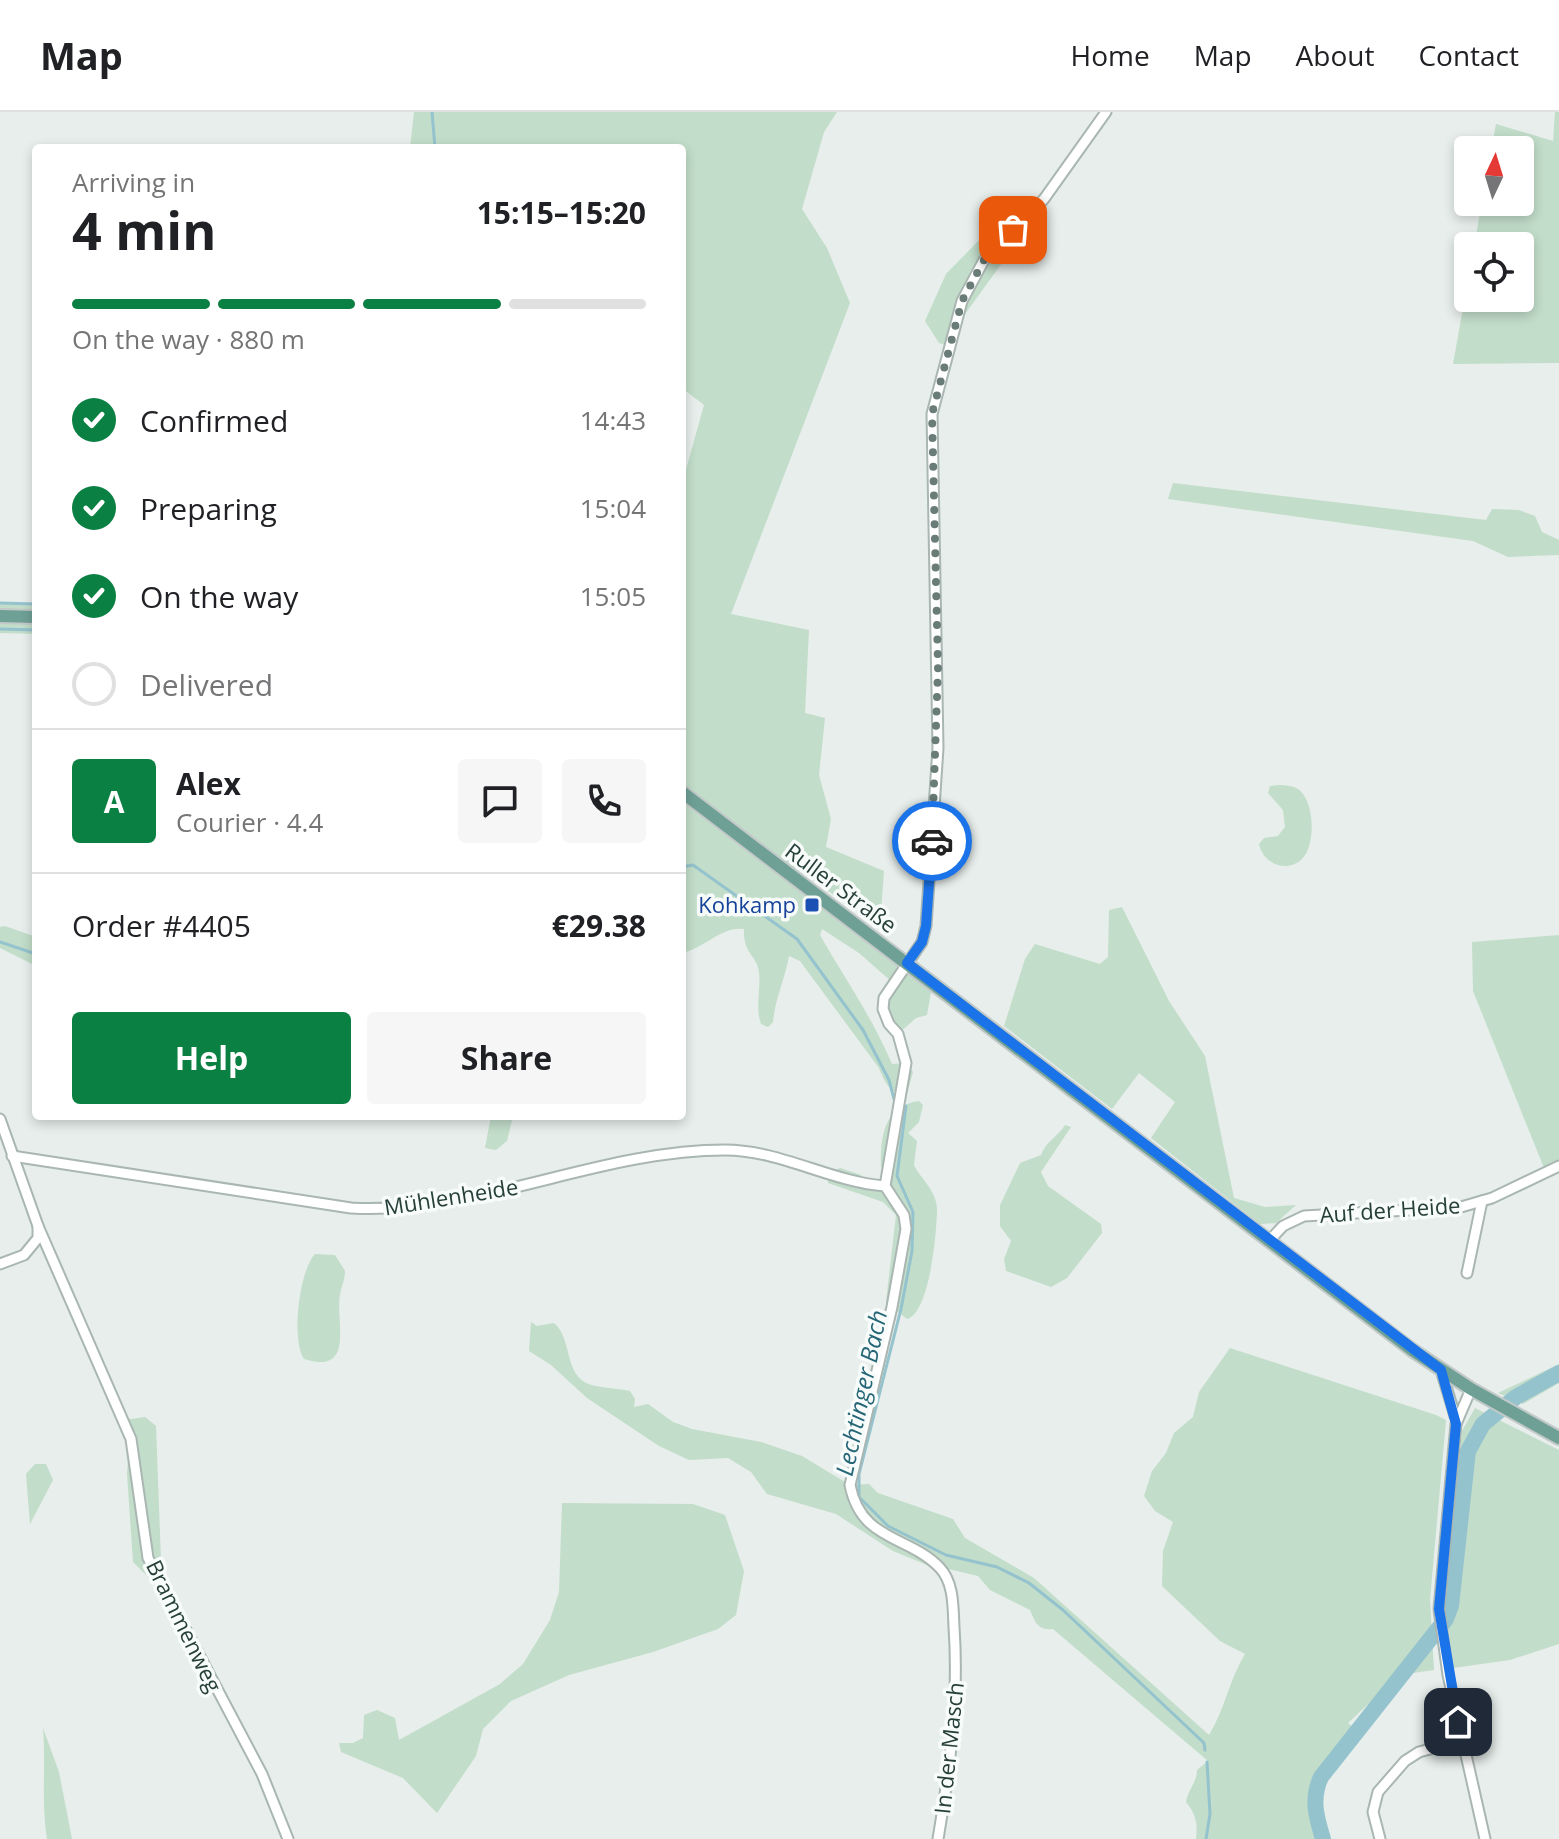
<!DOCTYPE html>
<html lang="en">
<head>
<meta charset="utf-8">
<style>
	body { margin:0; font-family:"Open Sans",sans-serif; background:#f6f6f6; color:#202124; height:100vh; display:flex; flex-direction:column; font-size:30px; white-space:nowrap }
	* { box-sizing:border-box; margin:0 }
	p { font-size:26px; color:#757577 }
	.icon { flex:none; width:44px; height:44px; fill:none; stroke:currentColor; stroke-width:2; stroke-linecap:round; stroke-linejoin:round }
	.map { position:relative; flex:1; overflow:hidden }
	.sheet { position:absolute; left:32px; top:32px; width:654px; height:976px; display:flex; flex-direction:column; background:#fff; border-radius:8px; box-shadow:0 4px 12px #0003 }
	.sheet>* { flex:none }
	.needle { width:52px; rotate:4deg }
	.tools { position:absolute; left:1454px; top:24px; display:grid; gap:16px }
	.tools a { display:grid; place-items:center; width:80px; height:80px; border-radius:8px; background:#fff; box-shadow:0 4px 12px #0003; font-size:40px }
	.pin { position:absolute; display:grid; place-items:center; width:68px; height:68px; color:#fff; margin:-34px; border-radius:16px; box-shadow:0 4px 12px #0006 }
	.courier { position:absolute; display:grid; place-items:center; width:80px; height:80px; margin:-40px; border:6px solid #1a73e8; border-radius:50%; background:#fff; color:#222; box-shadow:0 2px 10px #0007 }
	.head em { font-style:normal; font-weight:700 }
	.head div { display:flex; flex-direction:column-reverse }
	.head { display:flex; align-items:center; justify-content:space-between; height:136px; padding:0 40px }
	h1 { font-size:52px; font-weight:700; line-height:60px }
	.bar { display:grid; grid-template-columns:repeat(4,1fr); gap:12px 8px; align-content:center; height:96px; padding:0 40px }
	.bar i { height:10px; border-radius:6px; background:#e0e0e0 }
	.bar .on { background:#0b8043 }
	.bar p { grid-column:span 4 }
	.line { display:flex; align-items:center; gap:20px; padding:0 40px; border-top:2px solid #e0e0e0 }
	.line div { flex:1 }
	.round { display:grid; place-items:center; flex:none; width:84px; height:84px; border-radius:8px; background:#f6f6f6 }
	ol { padding:0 40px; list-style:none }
	li { display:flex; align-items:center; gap:24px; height:88px }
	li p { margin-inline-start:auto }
	li .icon { padding:8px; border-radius:50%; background:#0b8043; color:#fff; stroke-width:4 }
	li:last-child { color:#757577 }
	li i { width:44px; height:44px; border:4px solid #e0e0e0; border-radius:50% }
	.action { display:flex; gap:16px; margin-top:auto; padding:16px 40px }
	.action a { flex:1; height:92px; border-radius:8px; background:#0b8043; color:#fff; font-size:32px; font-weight:700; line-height:92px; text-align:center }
	.action a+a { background:#f6f6f6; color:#202124 }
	header { display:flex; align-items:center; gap:48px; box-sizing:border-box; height:112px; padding:0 40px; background:#fff; border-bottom:2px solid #e0e0e0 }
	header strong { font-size:38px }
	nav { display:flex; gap:44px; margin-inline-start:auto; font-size:28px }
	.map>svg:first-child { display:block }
	.green { fill:#c2ddca }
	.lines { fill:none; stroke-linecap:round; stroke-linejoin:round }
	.stream { stroke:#94c3ce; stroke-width:3 }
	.river { stroke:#94c3ce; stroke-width:16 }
	.minor-casing { stroke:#a9b6b2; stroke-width:13 }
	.major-casing { stroke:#c2c9c8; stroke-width:16 }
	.minor { stroke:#fff; stroke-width:9 }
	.major { stroke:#6fa095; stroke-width:12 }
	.done { stroke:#6a7c77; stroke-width:8; stroke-dasharray:0 14.4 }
	.route { stroke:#1a73e8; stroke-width:10 }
	.transit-dot { fill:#1a4fb4; stroke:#f7fbf9; stroke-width:3 }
	.labels { text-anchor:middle; stroke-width:7; stroke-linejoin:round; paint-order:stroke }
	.street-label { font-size:22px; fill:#263f39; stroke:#f7fbf9 }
	.transit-label { font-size:22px; fill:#164399; stroke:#f7fbf9; text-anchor:end }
	.water-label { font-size:24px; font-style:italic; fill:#256677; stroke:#f7fbf9 }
</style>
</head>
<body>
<header>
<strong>Map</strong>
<nav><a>Home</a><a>Map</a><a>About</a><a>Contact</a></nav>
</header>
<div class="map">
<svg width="1559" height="1727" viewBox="0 0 1559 1727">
	<rect width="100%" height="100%" fill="#e7eeeb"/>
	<!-- green -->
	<g class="green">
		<path d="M414,0H837L824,20L802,97L827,136L850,191L731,502L809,518L805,601L825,606L819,663L831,707L826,735L884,759L880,814L682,680V372L704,293L682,276V36H410Z"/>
		<path d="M1555,0H1559V251L1453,252L1468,168V186H1520V134H1474L1482,90H1520V38H1491L1496,12L1553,29Z"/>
		<path d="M994,113L1013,118L1015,133L955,216L950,234L939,231L925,209L946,162Z"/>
		<path d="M1173,371L1486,408L1492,397L1519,398L1535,404L1542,420L1559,428V443L1508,445L1473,429L1168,387Z"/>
		<path d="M0,491L36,492V522L0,521Z"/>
		<path d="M1280,673C1286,673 1293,674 1298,677C1315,689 1316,733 1302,747C1286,762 1263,751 1259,732L1264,726L1278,724L1285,715L1283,698L1268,681L1270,674Z"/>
		<path d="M682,690L931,880L927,903L916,906L898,922L883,897L892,870L859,841L822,817L820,823C845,867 872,905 892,952L906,951L913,960L907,982C892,985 884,969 879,956L800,849L789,844C785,867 775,887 773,910L768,915L761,912C755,894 761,878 759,860C757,843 743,843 744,817C721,814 705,836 682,841Z"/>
		<path d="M1122,795L1169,889L1205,944L1234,1086L1265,1095L1296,1093L1276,1111L1260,1112L1151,1026L1175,990L1139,961L1112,997L1004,914L1025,847L1035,832L1100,852L1108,845L1109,798Z"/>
		<path d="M5,814L36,825V854L0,836V815Z"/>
		<path d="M1559,823V1049L1544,1056L1473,879L1472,830Z"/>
		<path d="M919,989L923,993L919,1010L908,1021L917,1029L914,1053C920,1066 936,1078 937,1096C937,1118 930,1201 907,1207L886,1190L896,1103L883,1090L828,1071V1061L840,1056L861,1063L863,1072L885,1074L888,1060L881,1055C880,1025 884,994 919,989Z"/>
		<path d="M491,1004H513L507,1029L496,1038L485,1036Z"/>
		<path d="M1065,1013L1071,1015L1041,1060L1048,1074L1101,1112L1102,1121L1067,1166L1051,1175L1006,1159L1004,1147L1011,1129L1000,1114V1093L1020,1051L1041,1043C1046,1029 1058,1025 1065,1013Z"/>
		<path d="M315,1142L335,1143L345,1159C345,1168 341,1175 340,1183C335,1210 356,1263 304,1247C291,1228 299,1159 315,1142Z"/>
		<path d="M531,1210L537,1214L554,1211C572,1226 564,1259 586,1271C597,1276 617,1276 630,1279L635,1287L634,1295L648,1292L673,1310L692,1317L761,1330L802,1344L850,1373L869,1372L878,1381L953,1407L965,1426L1034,1466L1209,1623C1225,1597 1229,1568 1245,1542L1220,1529L1162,1474L1163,1439L1173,1410L1155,1399L1144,1384L1152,1359L1166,1341L1174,1321L1193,1305L1199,1280L1230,1236L1436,1303L1446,1308L1430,1488L1434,1558L1399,1563L1348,1611L1357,1618C1325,1660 1306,1672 1323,1727H1196C1198,1712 1196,1702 1186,1690C1188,1678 1197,1670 1197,1658L1208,1649L1053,1517C1038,1519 1035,1510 1030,1498L990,1478L978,1464L940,1455L951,1480L937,1461L927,1453L893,1439L836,1402L767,1382L751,1360L728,1346L689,1348L659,1334L587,1286L551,1253L529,1239Z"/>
		<path d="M1559,1252V1271L1523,1292L1498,1281Z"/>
		<path d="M1475,1296L1559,1338V1532L1510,1548L1453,1556L1445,1483L1462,1319Z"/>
		<path d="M145,1305L156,1314L161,1448L168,1479L154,1471L133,1450L127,1362L128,1347L134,1338L124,1308Z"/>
		<path d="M35,1352H46L53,1368L30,1412L26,1362Z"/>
		<path d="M562,1391L693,1392L725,1403L744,1459L736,1503L718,1517L653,1540L569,1563L511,1589L483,1617L476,1644L437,1701L403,1666L341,1640L339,1631H353L363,1626L364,1603L377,1598L395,1606L399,1628L500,1572L523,1552L550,1508L559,1480Z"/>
		<path d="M43,1616L59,1660L72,1727H47C41,1690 46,1654 43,1616Z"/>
	</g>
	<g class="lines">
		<!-- stream -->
		<g class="stream">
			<path d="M432,0L435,36"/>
			<path d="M0,491L36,492"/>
			<path d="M0,517L36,518"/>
			<path d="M682,755L693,753L797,827L863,918L889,968L894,987"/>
			<path d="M0,830L36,842"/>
			<path d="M906,994L897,1064L913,1100L912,1139L901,1197L859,1362V1385L888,1414L946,1443L997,1455L1029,1471L1063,1498L1204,1631L1205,1638"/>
			<path d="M1206,1727L1210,1702L1207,1650"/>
		</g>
		<!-- river -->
		<path class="river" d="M1323,1727C1316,1704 1311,1687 1321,1665L1446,1507L1451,1494L1468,1339L1483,1312L1516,1285L1559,1261"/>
		<!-- minor casing -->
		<g class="minor-casing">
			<g id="minor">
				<path d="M0,1007L38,1114V1126L24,1143L0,1152"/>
				<path d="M12,1044L351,1096C478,1103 598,1038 725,1038C780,1038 831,1070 885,1074"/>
				<path d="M38,1114L131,1327L148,1446L262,1662L288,1727"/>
				<path d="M1269,1129L1283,1114L1304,1104L1461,1095L1492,1086L1559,1054"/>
				<path d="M1467,1161L1482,1089"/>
				<path d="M1441,1258L1455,1304"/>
				<path d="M1471,1277L1456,1312L1439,1497L1448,1563L1485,1727"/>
				<path d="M938,1727C950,1655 959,1587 954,1515C953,1495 954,1471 940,1456C909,1423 861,1430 850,1373L892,1195L906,1117L904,1103L885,1074L906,951L898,922L889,912L883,897L884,886L922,830L926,814L938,636L932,302L962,189L984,148L1044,87L1106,0"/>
				<path d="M1380,1727L1373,1700L1378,1680L1405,1649L1419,1640L1463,1628"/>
			</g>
		</g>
		<!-- major casing -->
		<g class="major-casing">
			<g id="major">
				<path d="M0,504L36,505"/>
				<path d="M682,680L1412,1238L1471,1277L1559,1326"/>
			</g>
		</g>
		<!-- minor -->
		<use href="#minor" class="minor"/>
		<!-- major -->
		<use href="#major" class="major"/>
	</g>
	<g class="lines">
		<!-- done -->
		<path class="done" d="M932,729L938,556L932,302L962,189L984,148L1013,118"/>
		<!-- route -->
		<path class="route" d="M932,729L926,814L922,830L907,851L1441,1258L1456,1312L1439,1497L1458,1610"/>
	</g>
	<!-- markers -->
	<rect class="transit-dot" x="804" y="785" width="16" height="16" rx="4"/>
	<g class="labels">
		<!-- street labels -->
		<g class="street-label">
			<text transform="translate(841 776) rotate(37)" y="8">Ruller Straße</text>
			<text transform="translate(451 1085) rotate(-9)" y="8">Mühlenheide</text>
			<text transform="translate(1390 1098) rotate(-4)" y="8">Auf der Heide</text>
			<text transform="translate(184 1514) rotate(64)" y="8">Brammenweg</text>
			<text transform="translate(949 1636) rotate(-84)" y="8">In der Masch</text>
		</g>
		<!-- transit labels -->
		<g class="transit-label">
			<text x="796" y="801">Kohkamp</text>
		</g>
		<!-- water labels -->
		<g class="water-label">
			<text transform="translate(862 1281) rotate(-78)" y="8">Lechtinger Bach</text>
		</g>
	</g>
</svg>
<div class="tools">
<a><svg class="needle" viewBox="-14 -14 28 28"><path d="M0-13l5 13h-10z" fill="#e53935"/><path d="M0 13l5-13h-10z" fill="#757577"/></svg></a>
<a><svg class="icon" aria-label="locate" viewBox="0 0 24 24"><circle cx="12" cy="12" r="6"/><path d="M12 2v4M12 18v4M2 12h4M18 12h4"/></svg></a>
</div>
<div class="pin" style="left:1013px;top:118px;background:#ea580c"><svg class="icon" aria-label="bag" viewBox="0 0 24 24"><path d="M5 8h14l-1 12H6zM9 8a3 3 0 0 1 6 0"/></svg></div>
<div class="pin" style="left:1458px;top:1610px;background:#1f2937"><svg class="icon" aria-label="home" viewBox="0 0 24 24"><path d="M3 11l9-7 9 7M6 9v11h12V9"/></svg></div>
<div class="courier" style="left:932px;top:729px"><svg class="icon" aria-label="car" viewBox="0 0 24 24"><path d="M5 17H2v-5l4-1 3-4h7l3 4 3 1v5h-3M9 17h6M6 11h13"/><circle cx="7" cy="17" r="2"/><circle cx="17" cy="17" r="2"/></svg></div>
<section class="sheet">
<div class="head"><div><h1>4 min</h1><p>Arriving in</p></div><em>15:15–15:20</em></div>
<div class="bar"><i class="on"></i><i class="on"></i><i class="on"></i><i></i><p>On the way · 880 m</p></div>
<ol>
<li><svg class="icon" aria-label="check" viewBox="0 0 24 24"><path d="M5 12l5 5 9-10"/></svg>Confirmed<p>14:43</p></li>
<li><svg class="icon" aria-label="check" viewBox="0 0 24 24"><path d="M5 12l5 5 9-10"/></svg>Preparing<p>15:04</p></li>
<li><svg class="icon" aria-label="check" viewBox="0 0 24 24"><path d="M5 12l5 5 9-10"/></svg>On the way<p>15:05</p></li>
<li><i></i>Delivered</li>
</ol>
<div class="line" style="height:144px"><b class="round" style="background:#0b8043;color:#fff">A</b><div><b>Alex</b><p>Courier · 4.4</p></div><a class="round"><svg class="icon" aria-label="chat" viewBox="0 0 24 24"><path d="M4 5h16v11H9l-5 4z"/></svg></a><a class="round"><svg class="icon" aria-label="phone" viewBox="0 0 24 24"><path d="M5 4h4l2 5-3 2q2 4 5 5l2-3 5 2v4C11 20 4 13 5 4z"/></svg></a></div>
<div class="line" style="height:104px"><div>Order #4405</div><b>€29.38</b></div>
<div class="action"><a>Help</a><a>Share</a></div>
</section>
</div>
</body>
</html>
